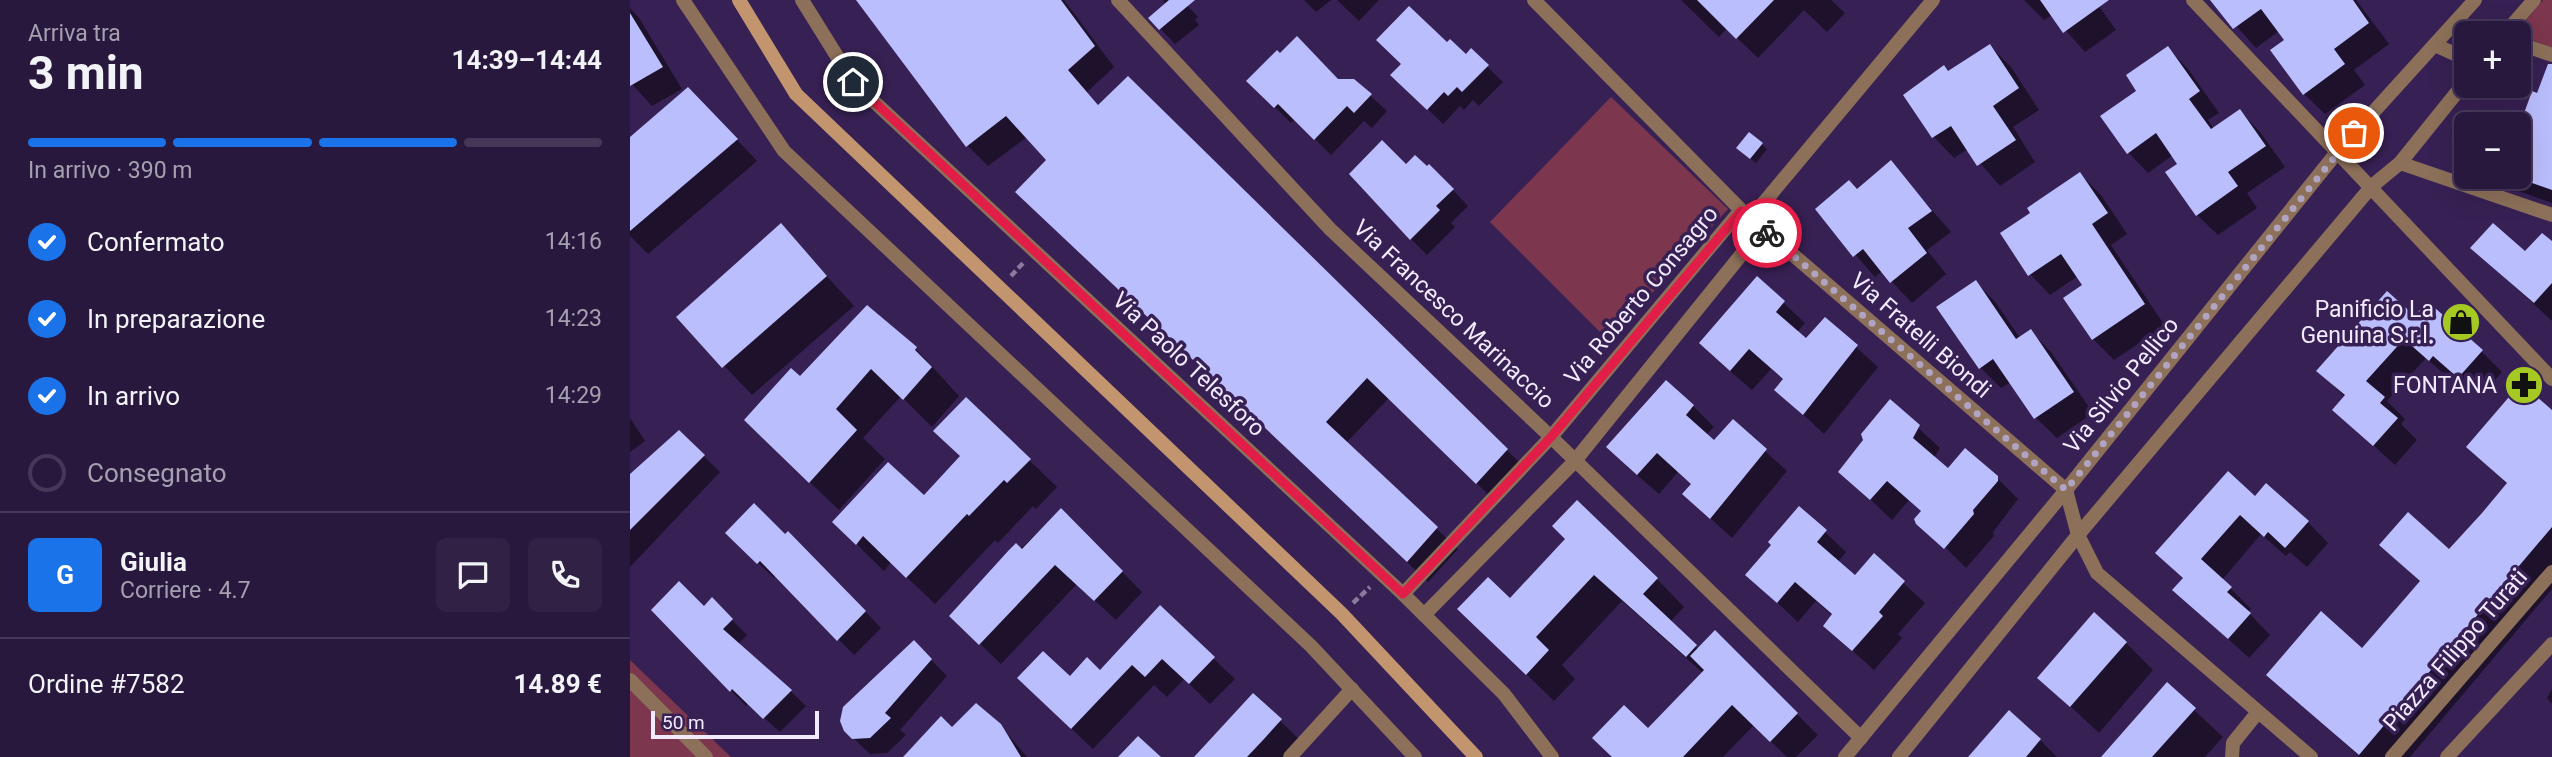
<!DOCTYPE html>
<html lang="it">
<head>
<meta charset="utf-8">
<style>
	body { margin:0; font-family:Roboto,sans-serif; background:#312145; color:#f1f3f6; height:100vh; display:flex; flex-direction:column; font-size:26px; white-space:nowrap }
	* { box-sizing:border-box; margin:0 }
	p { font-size:23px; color:#a5a0b0 }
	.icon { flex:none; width:38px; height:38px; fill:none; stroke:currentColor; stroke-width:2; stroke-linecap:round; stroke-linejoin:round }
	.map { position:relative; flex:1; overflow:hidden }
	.panel { display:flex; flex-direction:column; background:#29183e; width:630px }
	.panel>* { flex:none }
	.buttons { position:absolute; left:1824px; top:21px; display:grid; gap:14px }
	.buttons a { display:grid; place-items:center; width:77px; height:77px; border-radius:10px; background:#29183e; box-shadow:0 7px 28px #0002,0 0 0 2px #453758; font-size:35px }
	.scale { position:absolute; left:21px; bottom:18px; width:168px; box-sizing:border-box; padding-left:7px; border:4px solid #f2ebfe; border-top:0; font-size:19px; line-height:24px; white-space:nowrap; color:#f2ebfe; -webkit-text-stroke:5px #372053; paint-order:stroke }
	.pin { position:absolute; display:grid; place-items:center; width:60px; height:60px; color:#fff; margin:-30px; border:4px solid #fff; border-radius:50%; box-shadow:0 2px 7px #0007 }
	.courier { position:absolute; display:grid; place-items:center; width:70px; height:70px; margin:-35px; border:5px solid #e11d48; border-radius:50%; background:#fff; color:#222; box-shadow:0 2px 9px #0007 }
	.summary em { font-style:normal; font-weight:700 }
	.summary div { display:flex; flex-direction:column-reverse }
	.summary { display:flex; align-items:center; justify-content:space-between; height:119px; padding:0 28px }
	h1 { font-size:46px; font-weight:700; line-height:52px }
	.bar { display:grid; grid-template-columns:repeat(4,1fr); gap:10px 7px; align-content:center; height:84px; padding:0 28px }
	.bar i { height:9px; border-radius:5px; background:#453758 }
	.bar .selected { background:#1a73e8 }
	.bar p { grid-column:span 4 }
	.line { display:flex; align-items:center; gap:18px; padding:0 28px; border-top:2px solid #453758 }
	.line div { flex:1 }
	.round { display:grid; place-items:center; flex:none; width:74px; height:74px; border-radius:10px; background:#312145 }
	ol { padding:0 28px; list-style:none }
	li { display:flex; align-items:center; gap:21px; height:77px }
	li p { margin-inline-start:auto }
	li .icon { padding:7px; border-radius:50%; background:#1a73e8; color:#fff; stroke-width:4 }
	li:last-child { color:#a5a0b0 }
	li i { width:38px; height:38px; border:4px solid #453758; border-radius:50% }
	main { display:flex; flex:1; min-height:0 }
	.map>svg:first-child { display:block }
	.green { fill:#7c364d }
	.shadow { fill:#0007 }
	.building { fill:#bbbefd }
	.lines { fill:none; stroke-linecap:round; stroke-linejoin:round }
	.path { stroke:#8a7a9f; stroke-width:4.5; stroke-dasharray:7 3.5; stroke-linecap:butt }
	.street { stroke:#8c7059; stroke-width:14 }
	.secondary { stroke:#c2956f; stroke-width:14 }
	.done { stroke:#b1a4c2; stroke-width:7; stroke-dasharray:0 12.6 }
	.route { stroke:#e11d48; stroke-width:9 }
	.labels { text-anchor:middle; stroke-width:7; stroke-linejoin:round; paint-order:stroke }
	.street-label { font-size:23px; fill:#f2ebfe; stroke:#372053 }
	.poi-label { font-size:23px; fill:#f2ebfe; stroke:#372053; text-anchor:end }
</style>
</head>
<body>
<main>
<section class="panel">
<div class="summary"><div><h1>3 min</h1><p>Arriva tra</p></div><em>14:39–14:44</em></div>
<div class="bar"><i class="selected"></i><i class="selected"></i><i class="selected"></i><i></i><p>In arrivo · 390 m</p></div>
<ol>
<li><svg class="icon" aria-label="check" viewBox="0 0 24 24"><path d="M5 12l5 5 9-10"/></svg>Confermato<p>14:16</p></li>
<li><svg class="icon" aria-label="check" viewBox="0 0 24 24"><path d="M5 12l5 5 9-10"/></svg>In preparazione<p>14:23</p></li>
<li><svg class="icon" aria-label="check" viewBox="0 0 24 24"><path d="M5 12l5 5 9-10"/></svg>In arrivo<p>14:29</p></li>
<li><i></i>Consegnato</li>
</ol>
<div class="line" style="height:126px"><b class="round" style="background:#1a73e8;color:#fff">G</b><div><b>Giulia</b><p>Corriere · 4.7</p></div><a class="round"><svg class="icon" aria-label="chat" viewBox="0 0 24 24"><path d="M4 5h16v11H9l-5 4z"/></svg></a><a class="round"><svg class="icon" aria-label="phone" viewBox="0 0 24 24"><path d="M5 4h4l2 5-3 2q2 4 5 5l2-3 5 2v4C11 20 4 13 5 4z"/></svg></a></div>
<div class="line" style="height:91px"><div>Ordine #7582</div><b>14.89 €</b></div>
</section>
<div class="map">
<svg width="1922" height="757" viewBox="0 0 1922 757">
	<rect width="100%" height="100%" fill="#372053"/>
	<!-- green -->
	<g class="green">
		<path d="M1913,0H1922V48L1885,33Z"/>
		<path d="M981,97L1098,209L979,341L860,222Z"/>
		<path d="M0,660L101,757H0Z"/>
	</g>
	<!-- shadow -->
	<g class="shadow">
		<path d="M228,0H434L484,67L457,92L469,106L498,78L897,470L867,503L759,398L716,443L828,549L798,582L408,212L418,160L397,137L358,166L337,145Z"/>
		<path d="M533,0H552L568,17L565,20L569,25L545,44L520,18L536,5Z"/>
		<path d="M674,0H701L686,12Z"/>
		<path d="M707,0H749L729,21Z"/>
		<path d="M1051,0H1201L1215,13L1197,32L1174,10L1128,58L1097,28L1089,37Z"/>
		<path d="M1394,0H1470L1466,2L1486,30L1455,52L1422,15L1414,20Z"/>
		<path d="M1583,0H1726L1759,44L1724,70L1735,85L1695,114L1674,94L1656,41L1649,31L1626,48Z"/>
		<path d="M0,8L9,18L52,89L22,106L0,82Z"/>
		<path d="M816,44L836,56L841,51L873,82L849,106L843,100L834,110L830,106L813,124L763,75Z"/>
		<path d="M1360,46L1381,67L1409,110L1383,127L1405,162L1370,186L1338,149L1324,158L1304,137L1275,95L1319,73Z"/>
		<path d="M1538,48L1558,69L1589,113L1578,120L1584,129L1610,111L1630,132L1655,167L1617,193L1627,208L1588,235L1567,215L1550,164L1543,155L1518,173L1498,152L1508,91Z"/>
		<path d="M619,81H724L757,111L742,128L734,121L701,155L665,119L661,123Z"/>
		<path d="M1922,87V203L1874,186L1865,177H1888V124H1881L1884,117L1893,121L1908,96Z"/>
		<path d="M79,110L127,161L18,254L0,236V139Z"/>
		<path d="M1119,134L1137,149L1126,163L1113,153Z"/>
		<path d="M1261,163L1321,232L1297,250L1316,274L1282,303L1252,271L1245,277L1187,210L1228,191Z"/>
		<path d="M776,166L823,190L838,206L821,223L825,227L797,255L781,239Z"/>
		<path d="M1450,174L1471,195L1497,234L1481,245L1535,326L1484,360L1463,339L1454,285L1448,276L1420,295L1400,274L1403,213Z"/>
		<path d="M151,226L224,306L122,395L48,317Z"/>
		<path d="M1922,244V321L1843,248L1895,254Z"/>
		<path d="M1127,278L1175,323L1167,332L1176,341L1195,319L1248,367L1194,434L1147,390L1155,381L1141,369L1122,390L1092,364Z"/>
		<path d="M1346,282L1366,303L1390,338L1400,331L1421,352L1463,413L1427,438L1406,418L1381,382L1371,388L1350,367Z"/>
		<path d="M1785,318L1851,351L1872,372L1850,397L1825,375L1821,380L1796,358L1757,401L1775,419L1771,424L1787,440L1765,465L1704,410L1715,397L1689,371Z"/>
		<path d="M286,349L329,396L302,427L271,396L233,438L255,459L209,510L145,449L170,379Z"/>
		<path d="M1260,402L1310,448L1304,458L1318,470L1367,478L1388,499L1363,532L1364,536L1336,568L1287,519L1292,512L1279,500L1262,520L1211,472Z"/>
		<path d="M1063,406L1084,427L1076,435L1084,442L1103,422L1157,471L1102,538L1054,494L1063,485L1048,472L1029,494L999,468Z"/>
		<path d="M1922,412V589L1780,757H1730L1639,674L1732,650L1791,583L1752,545L1819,552L1878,485L1838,447Z"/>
		<path d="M0,418L15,441L0,452Z"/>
		<path d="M49,432L90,472L0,567V478Z"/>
		<path d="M399,460L427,487L406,509L403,506L368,543L365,540L305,604L261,562L254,571L204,522L294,497Z"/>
		<path d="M1625,498L1678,522L1698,543L1677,567L1660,552L1656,556L1631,534L1592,580L1621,609L1618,612L1640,635L1619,658L1545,590L1554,579L1527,553Z"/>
		<path d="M124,506L204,579L251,628L224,655L146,576L144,578L97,533Z"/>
		<path d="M1169,508L1216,552L1208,562L1225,577L1244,556L1295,603L1268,634L1272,638L1244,670L1195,626L1203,616L1186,601L1168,622L1118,575L1144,545Z"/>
		<path d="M431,510L512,592L486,620L447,584L371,664L321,616Z"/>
		<path d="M938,539L1027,579L1054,607L1040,622L1069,650L1085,633L1188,735L1166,757H1157L1124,725L1093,757H984L1018,731L1073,673L992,601L932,665L945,679L924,701L857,636L880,601Z"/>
		<path d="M82,600L117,635L107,645L126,663L128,660L176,706L150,732L118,703L116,706L23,610L74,608Z"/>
		<path d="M530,608L605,679L580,704L554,679L537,697L524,685L463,749L410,699L440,678L470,672Z"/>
		<path d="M284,643L317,676L270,730L276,735L257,753L240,754L215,730Z"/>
		<path d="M1496,643L1523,670L1469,733L1410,678Z"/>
		<path d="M1537,685L1593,737L1575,757H1474Z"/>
		<path d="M1922,689V704L1917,698Z"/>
		<path d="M1379,712L1410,740L1427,757H1340Z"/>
		<path d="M311,718L322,729L370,725L397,757H273Z"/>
		<path d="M650,721L670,740L655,757H565Z"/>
	</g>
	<!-- building -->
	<g class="building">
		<path d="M226,0H431L465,46L438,70L468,105L498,76L878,449L846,484L737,378L696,422L808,527L777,562L385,192L416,160L376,116L336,147Z"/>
		<path d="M539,0H565L529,30L518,18Z"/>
		<path d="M1067,0H1144L1106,39Z"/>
		<path d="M1410,0H1479L1433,33Z"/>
		<path d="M1580,0H1723L1739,23L1704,49L1715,64L1673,95L1640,50L1654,40L1631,9L1603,29Z"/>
		<path d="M779,6L817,42L820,39L836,54L841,48L859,65L832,92L827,87L818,96L814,92L797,110L760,75L771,64L746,40Z"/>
		<path d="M0,13L33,67L0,86Z"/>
		<path d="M667,36L708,79H724L742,94L724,113L717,106L684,140L648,104L644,108L616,81L647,50L650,53Z"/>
		<path d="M1360,44L1389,88L1363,106L1386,140L1347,166L1321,126L1302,138L1273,95L1314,65L1318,71Z"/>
		<path d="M1538,46L1570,91L1559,99L1581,129L1610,109L1636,146L1598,172L1608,186L1566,216L1535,172L1547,164L1526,133L1497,154L1470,116L1506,91L1496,75Z"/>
		<path d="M1918,64H1922V190L1888,178V117L1892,119L1902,91L1907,93Z"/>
		<path d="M58,87L108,139L0,231V137Z"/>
		<path d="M1119,132L1133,143L1120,159L1106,148Z"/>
		<path d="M752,140L776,164L785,155L797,166L799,164L824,189L806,206L810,210L780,240L719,174Z"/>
		<path d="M1261,160L1302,211L1278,228L1297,253L1260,283L1233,249L1223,257L1185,209L1219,180L1227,189Z"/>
		<path d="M1450,172L1478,213L1462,224L1515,304L1462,340L1433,298L1452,285L1431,254L1398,276L1370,233L1400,213L1397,208Z"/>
		<path d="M151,223L197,276L92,368L46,317Z"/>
		<path d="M1863,223L1895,251L1912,233L1922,241V283L1904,303L1840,248Z"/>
		<path d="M1127,276L1155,301L1146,312L1176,338L1195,317L1228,345L1173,415L1144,390L1153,379L1119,349L1100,371L1069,343Z"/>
		<path d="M1346,280L1386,339L1401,329L1444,392L1404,419L1363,359L1349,369L1306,307Z"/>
		<path d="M1757,291L1785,316L1797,301L1853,350L1828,378L1803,356L1799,361L1774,339L1736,381L1755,397L1750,403L1768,418L1743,446L1702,410L1715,395L1686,371Z"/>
		<path d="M237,305L287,347L285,350L302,367L273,400L241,369L206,409L227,430L179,483L114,420L161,368L170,376Z"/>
		<path d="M1036,380L1064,405L1056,415L1084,440L1103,419L1137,449L1080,519L1052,494L1061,484L1027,453L1007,475L976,447Z"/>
		<path d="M1891,383L1922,410V527L1729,755L1636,675L1691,611L1732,648L1765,610L1790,581L1749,545L1778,512L1819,549L1852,513L1877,483L1836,447Z"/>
		<path d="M336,397L401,459L377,483L374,480L339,516L337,514L276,578L233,536L226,545L202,522L258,462L294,495L330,456L303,431Z"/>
		<path d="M1260,399L1290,425L1283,438L1318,468L1335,448L1368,476V481L1343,510L1344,514L1314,549L1286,524L1284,519L1291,511L1257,481L1240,500L1208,472L1233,440L1231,434Z"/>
		<path d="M49,430L75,455L0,530V474Z"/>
		<path d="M1598,471L1625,496L1636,483L1679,521L1655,548L1638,532L1634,537L1610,515L1571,559L1602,587L1597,592L1621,613L1598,639L1542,590L1553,578L1525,553Z"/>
		<path d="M947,500L1028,578L1013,594L1067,645L1056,657L964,575L906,637L919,650L896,675L827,609L858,577L880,598L935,539L922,526Z"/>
		<path d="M124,503L155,534L158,531L236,611L207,641L130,561L127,564L95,533Z"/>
		<path d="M1169,506L1197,530L1187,542L1225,575L1244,553L1275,581L1249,612L1253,616L1222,651L1193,626L1202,614L1165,582L1147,603L1115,575L1141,545L1138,542Z"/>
		<path d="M431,508L493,571L464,601L425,565L349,645L319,616L379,550L386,543L392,549Z"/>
		<path d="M49,581L74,606L82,597L103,619L93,629L162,690L133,719L102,689L100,692L21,610Z"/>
		<path d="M530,605L585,657L559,684L532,659L515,677L502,665L441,729L387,678L413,651L440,676L457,657L470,670Z"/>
		<path d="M1464,612L1497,642L1440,707L1407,678Z"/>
		<path d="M1085,630L1168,713L1140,742L1102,705L1053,757H982L962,738L994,705L1018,728L1074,670L1060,656Z"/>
		<path d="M284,640L302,659L255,713L261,718L240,738L222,739L214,731L210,721L213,707Z"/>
		<path d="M1537,682L1566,708L1522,757H1471Z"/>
		<path d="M623,693L652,719L634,739L617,757H564Z"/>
		<path d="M346,703L371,724L391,757H273L311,716L322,727Z"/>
		<path d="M1379,710L1411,739L1396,757H1338Z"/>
		<path d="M508,736L531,757H488Z"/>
	</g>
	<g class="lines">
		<!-- path -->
		<g class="path">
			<path d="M381,276L394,262"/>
			<path d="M723,603L740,587"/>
		</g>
		<!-- street -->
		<g class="street">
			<path d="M53,0L154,151L681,646L785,757"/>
			<path d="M172,0L223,82L773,594L874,694L922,757"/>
			<path d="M488,0L700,229L921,437L1231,738"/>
			<path d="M904,0L1111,210L1436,490L1448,535L1467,573L1681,757"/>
			<path d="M1563,0L1922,379"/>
			<path d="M1875,33L1904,0"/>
			<path d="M1888,43L1922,55"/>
			<path d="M1805,45L1836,59"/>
			<path d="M1770,163L1922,215"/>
			<path d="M1121,218L1303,0"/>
			<path d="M773,594L921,437L1111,210"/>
			<path d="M794,615L944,462L1132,229"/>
			<path d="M0,680L76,757"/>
			<path d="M660,757L722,689"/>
			<path d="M1215,757L1436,490L1708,151L1845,0"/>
			<path d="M1269,757L1448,535L1742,186L1770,163L1836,81"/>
			<path d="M1602,757L1603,743L1628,712"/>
			<path d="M1762,757L1922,572"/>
			<path d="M1817,757L1922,644"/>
		</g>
		<!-- secondary -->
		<path class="secondary" d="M109,0L166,94L712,614L846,757"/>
	</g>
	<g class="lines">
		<!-- done -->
		<path class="done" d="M1137,233L1436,490L1724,133"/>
		<!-- route -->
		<path class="route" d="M223,82L773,594L921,437L1111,211L1137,233"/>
	</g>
	<!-- icons -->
	<defs>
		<g id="shop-disc" transform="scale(2.0125)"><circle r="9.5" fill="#a5c823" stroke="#372053"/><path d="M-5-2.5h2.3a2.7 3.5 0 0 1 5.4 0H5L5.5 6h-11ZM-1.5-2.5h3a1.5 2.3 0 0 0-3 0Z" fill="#111"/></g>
		<g id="pharmacy-disc" transform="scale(2.0125)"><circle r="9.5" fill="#a5c823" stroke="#372053"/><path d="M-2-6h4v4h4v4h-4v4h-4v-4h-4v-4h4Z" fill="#111"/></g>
	</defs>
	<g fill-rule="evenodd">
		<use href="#shop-disc" x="1831" y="322"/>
		<use href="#pharmacy-disc" x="1894" y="385"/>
	</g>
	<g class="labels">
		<!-- street labels -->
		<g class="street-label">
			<text transform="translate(1011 295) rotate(-50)" y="8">Via Roberto Consagro</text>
			<text transform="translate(824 314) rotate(43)" y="8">Via Francesco Marinaccio</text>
			<text transform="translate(1291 335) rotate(41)" y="8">Via Fratelli Biondi</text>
			<text transform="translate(559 364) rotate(43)" y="8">Via Paolo Telesforo</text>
			<text transform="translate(1491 385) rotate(-51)" y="8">Via Silvio Pellico</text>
			<text transform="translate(1825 650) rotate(-49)" y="8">Piazza Filippo Turati</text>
		</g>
		<!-- poi labels -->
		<g class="poi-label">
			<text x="1804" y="317">Panificio La<tspan x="1804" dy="26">Genuina S.r.l.</tspan></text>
			<text x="1867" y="393">FONTANA</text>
		</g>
	</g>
</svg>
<div class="buttons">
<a>+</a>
<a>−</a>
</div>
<div class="scale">50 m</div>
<div class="pin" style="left:1724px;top:133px;background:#ea580c"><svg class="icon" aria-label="bag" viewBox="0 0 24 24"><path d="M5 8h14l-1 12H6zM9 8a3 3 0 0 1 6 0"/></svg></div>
<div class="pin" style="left:223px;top:82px;background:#1f2937"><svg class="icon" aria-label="home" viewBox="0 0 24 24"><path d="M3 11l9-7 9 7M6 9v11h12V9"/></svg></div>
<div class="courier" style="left:1137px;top:233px"><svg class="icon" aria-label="bike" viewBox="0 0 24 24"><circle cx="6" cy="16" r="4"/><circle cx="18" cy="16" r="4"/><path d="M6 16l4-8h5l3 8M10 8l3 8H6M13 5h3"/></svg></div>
</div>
</main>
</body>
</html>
